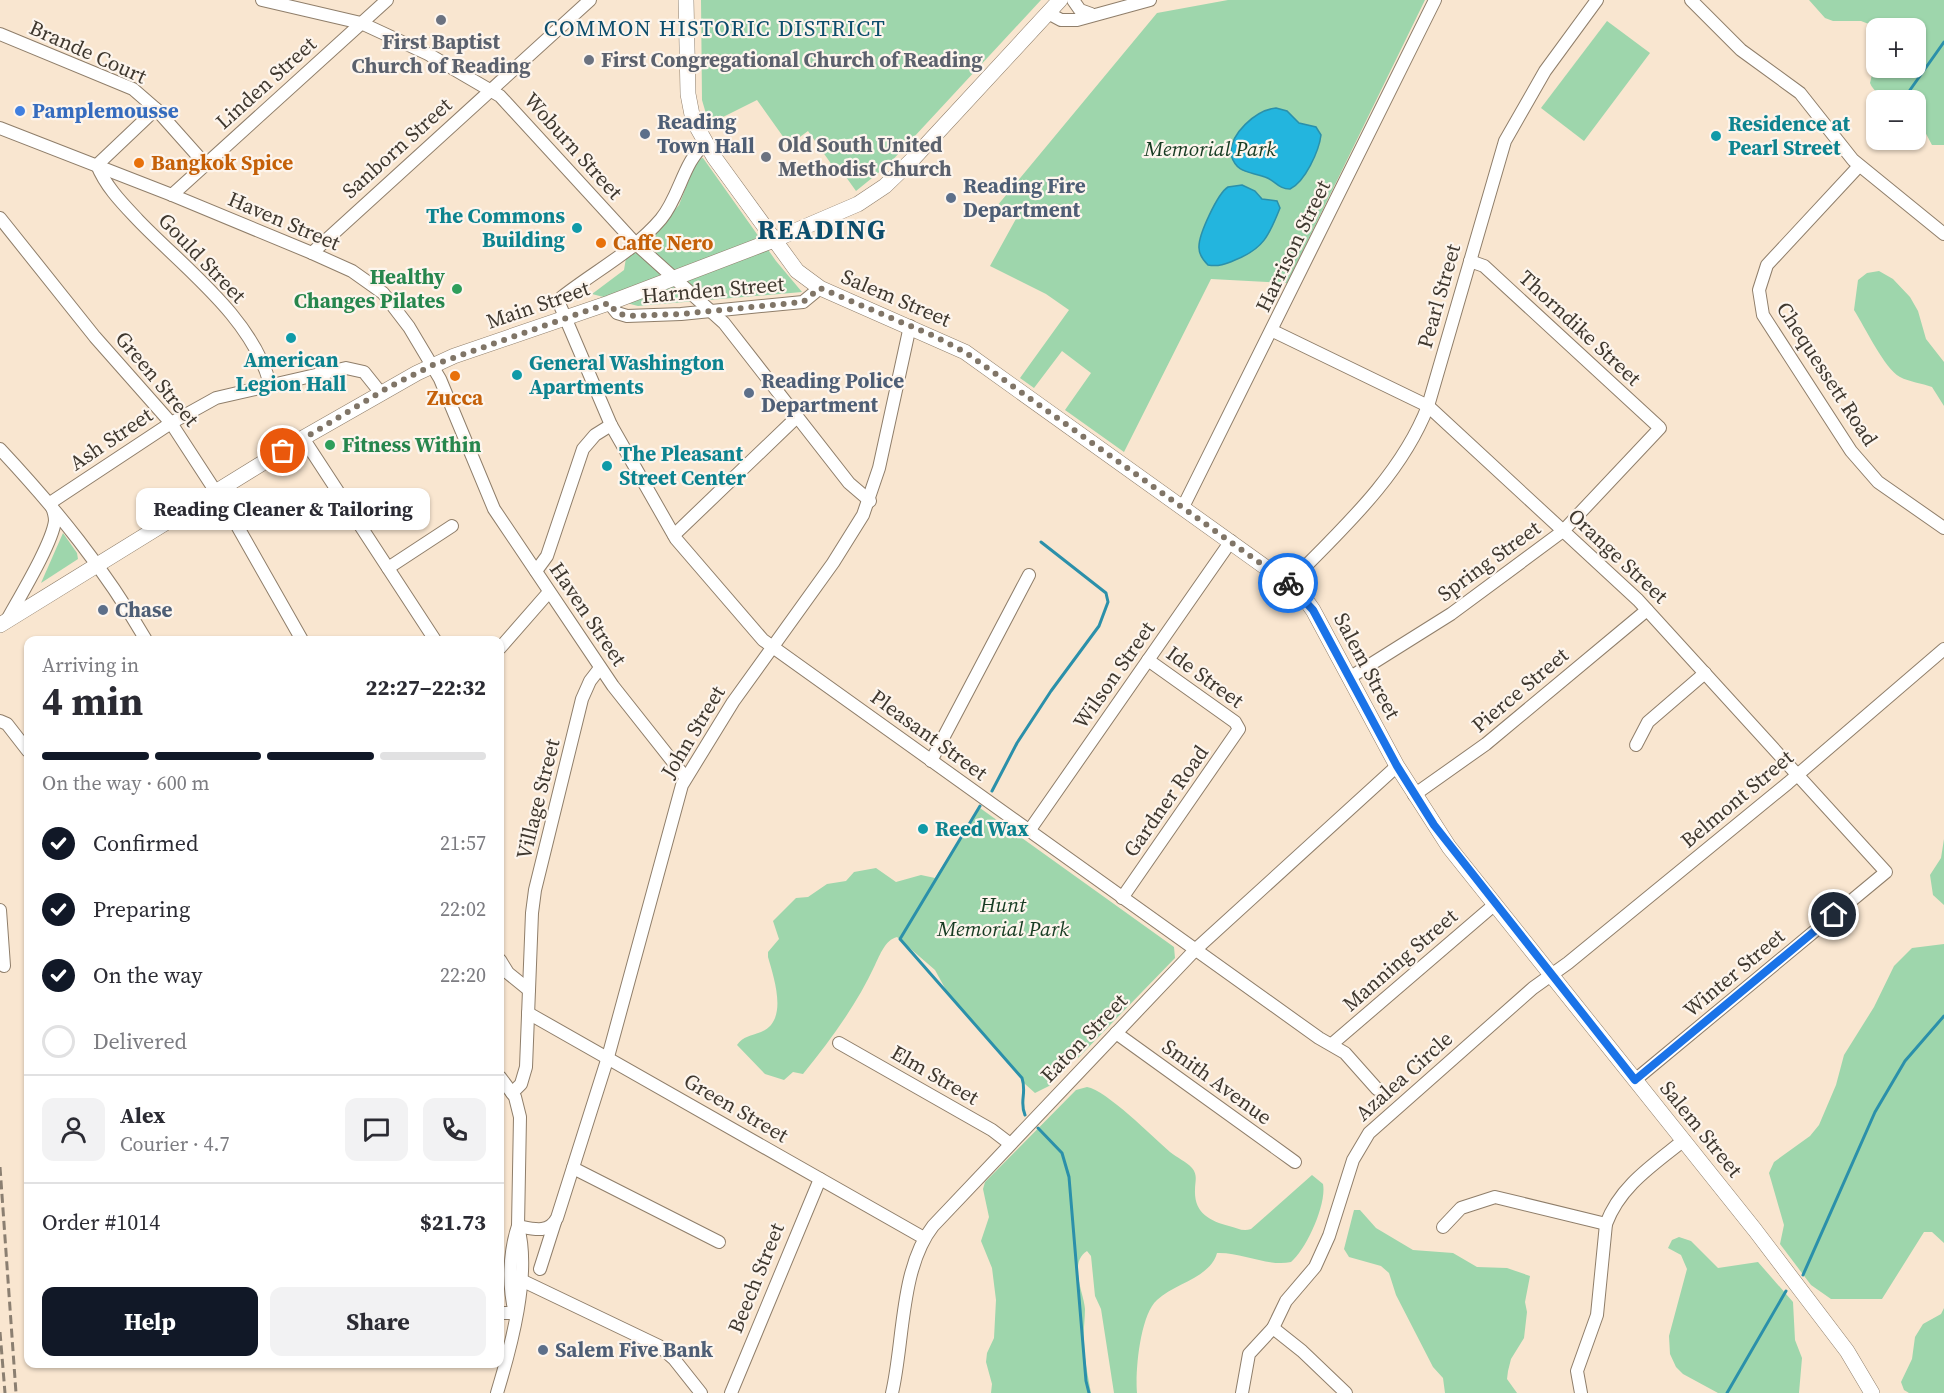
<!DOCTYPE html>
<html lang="en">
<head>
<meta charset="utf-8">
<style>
	body { margin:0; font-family:"Source Serif 4",serif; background:#f2f2f3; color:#2b2b33; height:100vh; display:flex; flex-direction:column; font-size:22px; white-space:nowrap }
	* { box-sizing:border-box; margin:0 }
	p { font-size:20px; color:#7c7c81 }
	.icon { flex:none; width:33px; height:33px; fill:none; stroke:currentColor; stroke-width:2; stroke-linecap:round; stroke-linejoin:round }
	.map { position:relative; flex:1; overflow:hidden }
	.details { position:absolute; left:24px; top:636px; width:480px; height:732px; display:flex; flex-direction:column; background:#fff; border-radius:12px; box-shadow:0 2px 4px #0004 }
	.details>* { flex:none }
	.buttons { position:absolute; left:1866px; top:18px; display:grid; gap:12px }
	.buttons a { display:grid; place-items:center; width:60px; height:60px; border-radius:12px; background:#fff; box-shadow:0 2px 4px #0004; font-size:30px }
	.pin { position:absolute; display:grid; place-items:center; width:51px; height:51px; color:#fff; margin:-26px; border:3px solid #fff; border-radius:50%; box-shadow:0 2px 6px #0007 }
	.courier { position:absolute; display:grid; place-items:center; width:60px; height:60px; margin:-30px; border:4px solid #1a73e8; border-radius:50%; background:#fff; color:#222; box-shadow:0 2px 8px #0007 }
	.bubble { position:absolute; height:42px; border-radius:12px; background:#fff; box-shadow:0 2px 4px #0004; font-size:20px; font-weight:700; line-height:42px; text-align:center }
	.summary em { font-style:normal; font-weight:700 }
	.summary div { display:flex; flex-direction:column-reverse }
	.summary { display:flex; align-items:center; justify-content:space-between; height:102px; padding:0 18px }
	h1 { font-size:39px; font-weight:700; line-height:45px }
	.bar { display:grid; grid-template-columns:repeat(4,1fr); gap:9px 6px; align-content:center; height:72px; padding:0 18px }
	.bar i { height:8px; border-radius:4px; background:#e1e1e2 }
	.bar .selected { background:#111827 }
	.bar p { grid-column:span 4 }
	.line { display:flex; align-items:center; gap:15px; padding:0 18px; border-top:2px solid #e1e1e2 }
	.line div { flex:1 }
	.round { display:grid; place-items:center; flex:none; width:63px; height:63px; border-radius:12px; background:#f2f2f3 }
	ol { padding:0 18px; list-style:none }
	li { display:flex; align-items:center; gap:18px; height:66px }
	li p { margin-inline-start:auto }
	li .icon { padding:6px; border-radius:50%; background:#111827; color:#fff; stroke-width:4 }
	li:last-child { color:#7c7c81 }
	li i { width:33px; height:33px; border:3px solid #e1e1e2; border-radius:50% }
	.action { display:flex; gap:12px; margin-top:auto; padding:12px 18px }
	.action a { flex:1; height:69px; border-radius:12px; background:#111827; color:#fff; font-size:24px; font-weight:700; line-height:69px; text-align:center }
	.action a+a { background:#f2f2f3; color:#2b2b33 }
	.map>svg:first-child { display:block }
	.green { fill:#9ed6ac }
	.water { fill:#23b5de; stroke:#2b90aa; stroke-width:1.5 }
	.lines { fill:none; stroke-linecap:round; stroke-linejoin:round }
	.stream { stroke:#2b90aa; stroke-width:3 }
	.minor-casing { stroke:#8f7e6a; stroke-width:14 }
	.major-casing { stroke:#8f7e6a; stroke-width:16 }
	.minor { stroke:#fff; stroke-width:12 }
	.major { stroke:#fff; stroke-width:15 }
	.rail { stroke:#8b7f71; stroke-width:3; stroke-dasharray:9 4.5; stroke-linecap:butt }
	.done { stroke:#807567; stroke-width:6; stroke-dasharray:0 10.8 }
	.route { stroke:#1a73e8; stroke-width:8 }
	.worship-dot { fill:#6b7280; stroke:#fdf5ed; stroke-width:2 }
	.shop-dot { fill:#3f7fe0; stroke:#fdf5ed; stroke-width:2 }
	.service-dot { fill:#5c6f8a; stroke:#fdf5ed; stroke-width:2 }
	.culture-dot { fill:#0f9aa8; stroke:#fdf5ed; stroke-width:2 }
	.food-dot { fill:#e8710a; stroke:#fdf5ed; stroke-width:2 }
	.leisure-dot { fill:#2e9e5b; stroke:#fdf5ed; stroke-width:2 }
	.labels { text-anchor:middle; stroke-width:4.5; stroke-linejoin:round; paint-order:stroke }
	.worship-label { font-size:21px; font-weight:bold; fill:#5b616d; stroke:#fdf5ed; text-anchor:start }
	.street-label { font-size:21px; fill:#3f382f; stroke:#fdf5ed }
	.shop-label { font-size:21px; font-weight:bold; fill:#366cbe; stroke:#fdf5ed; text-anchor:start }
	.service-label { font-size:21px; font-weight:bold; fill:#4e5e75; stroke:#fdf5ed; text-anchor:start }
	.culture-label { font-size:21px; font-weight:bold; fill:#0d838f; stroke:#fdf5ed; text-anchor:start }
	.park-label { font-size:21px; font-style:italic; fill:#163b22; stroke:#fdf5ed }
	.food-label { font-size:21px; font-weight:bold; fill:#c56008; stroke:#fdf5ed; text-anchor:start }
	.leisure-label { font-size:21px; font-weight:bold; fill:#27864d; stroke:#fdf5ed; text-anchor:end }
	.neighbourhood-label { font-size:22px; letter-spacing:1.5px; fill:#0c4d6c; stroke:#fdf5ed }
	.district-label { font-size:27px; font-weight:bold; letter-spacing:1.5px; fill:#0c4d6c; stroke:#fdf5ed }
</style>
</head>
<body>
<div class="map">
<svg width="1944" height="1393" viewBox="0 0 1944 1393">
	<rect width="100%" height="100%" fill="#f9e6d0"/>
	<!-- green -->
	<g class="green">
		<path d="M701,0H1041L888,165L856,191L836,163L832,165L808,131L789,145L757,100L709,124L702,100Z"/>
		<path d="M1228,0H1425L1287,283L1211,279L1124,452L1065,410L1091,373L1062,351L1034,388L1020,378L1069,310L1046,294L990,266L1017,217L997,206L1157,13Z"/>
		<path d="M1809,0H1944V145H1932L1924,130L1916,126V100C1899,100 1877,100 1870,83L1876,58V68H1916V28H1879L1861,21H1833L1825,18Z"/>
		<path d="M1607,21L1650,53L1584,141L1541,108Z"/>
		<path d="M703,158L776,261L802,292L638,306L592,294L624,270L626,258L652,238L679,205L697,159Z"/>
		<path d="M1879,271L1893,279L1910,297L1918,311L1926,339L1944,362V406L1932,387C1922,383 1909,382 1900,377C1884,368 1865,327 1854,310L1858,280L1867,273Z"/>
		<path d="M63,533L77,553L78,559L41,583Z"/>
		<path d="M980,808L1174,947L1175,958L1078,1058L1076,1057L1051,1085L1035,1093L1025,1084L1011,1064L966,1015L946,990L935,970L897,937C885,940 880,955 875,965C857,1004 830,1041 803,1074L793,1072L784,1080L765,1074L737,1045C743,1036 751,1036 761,1032C789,1021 774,978 768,957V952L779,939L773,921L796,898L808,897L827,884L846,881L854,872L876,868L896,882L921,875L935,878Z"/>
		<path d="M1944,839V905L1933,895L1930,875L1941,858Z"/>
		<path d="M1944,944V1243L1932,1232H1924L1882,1299H1831L1811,1285L1780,1244L1784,1225L1769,1173L1774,1162L1810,1136L1819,1125L1836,1085L1844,1055L1874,1007L1894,966L1912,948Z"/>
		<path d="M1087,1087C1106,1090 1153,1137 1170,1152C1177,1158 1186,1161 1192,1168C1198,1175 1195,1181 1195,1190C1194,1213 1210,1221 1229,1226C1237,1228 1243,1232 1251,1229L1312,1175L1323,1184C1327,1204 1306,1250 1291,1262C1268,1267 1242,1252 1217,1253C1210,1278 1175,1283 1157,1300C1140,1315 1135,1372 1137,1393H1114L1101,1309L1095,1296L1091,1256L1087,1251C1068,1263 1084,1293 1085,1309C1085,1320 1083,1331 1084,1342C1084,1358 1088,1376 1091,1393H991L992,1384L986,1362L987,1353L994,1338L996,1300L992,1268L981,1241L989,1217L983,1189L985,1182L1076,1090Z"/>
		<path d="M1354,1210H1360L1376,1228L1413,1250L1453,1253L1477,1267L1507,1268L1530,1276L1525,1302L1527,1312L1524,1338L1511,1359L1508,1371L1507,1379L1517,1393H1445L1443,1378L1433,1367L1396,1295L1389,1273L1381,1266L1349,1257L1344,1249Z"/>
		<path d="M1679,1237L1691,1241L1718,1268L1758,1262L1793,1302L1795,1340L1802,1358L1799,1393H1718L1683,1374L1676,1367L1670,1354L1669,1336L1687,1269L1681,1255L1668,1248L1672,1240Z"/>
		<path d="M1944,1308V1393H1909L1904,1390L1901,1382L1912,1359L1915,1337L1923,1324L1941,1314Z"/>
		<path d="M359,1364H465L425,1367L409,1364Z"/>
	</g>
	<!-- water -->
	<g class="water">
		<path d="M1276,108L1287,111L1299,123L1316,127L1321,135C1319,151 1305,182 1290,189C1278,189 1275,180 1265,177C1249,171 1237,174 1231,155C1229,134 1256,110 1276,108Z"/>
		<path d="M1242,185L1255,191L1262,199L1277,201L1280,208C1269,236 1263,249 1235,260C1226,264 1218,267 1208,265C1203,260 1199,255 1199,248C1198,235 1218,193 1228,187Z"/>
	</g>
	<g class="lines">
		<!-- stream -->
		<g class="stream">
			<path d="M1910,90L1944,42"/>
			<path d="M992,791L1017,743L1051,691L1099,626L1108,602L1106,593L1041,542"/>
			<path d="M980,806L900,939L1022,1078C1027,1093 1019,1102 1025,1115"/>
			<path d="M1038,1128L1062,1153L1069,1177L1086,1381L1089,1393"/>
			<path d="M1803,1275L1875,1112L1905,1061L1944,1016"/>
			<path d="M1727,1393L1786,1291"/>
		</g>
		<!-- minor casing -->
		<g class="minor-casing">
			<g id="minor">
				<path d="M262,0L361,23L428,54L500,96L635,243L724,323L849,483L870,501"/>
				<path d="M1073,0L1080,10L1091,14"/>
				<path d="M1691,0L1741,50L1800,93L1853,160L1944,234"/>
				<path d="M1048,13L1061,20H1077L1150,0"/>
				<path d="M0,34L133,89L156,109L205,164"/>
				<path d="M0,128L172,195L312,253L352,271L383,293L409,327L440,379L494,509L613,686L685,777"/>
				<path d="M705,144C683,162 680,196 661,219C634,251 595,271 562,297L559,303L611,425L676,539L763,640L1319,1038L1345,1053L1377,1089"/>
				<path d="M97,165C106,187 122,203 138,220C184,268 252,317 270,384"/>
				<path d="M97,165L156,109"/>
				<path d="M1859,166L1767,265L1759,290L1763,315L1851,451L1878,482L1944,528"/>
				<path d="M172,195L387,0"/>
				<path d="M0,218L95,337L171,423L231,515L302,640"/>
				<path d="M312,253L590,0"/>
				<path d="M609,303L617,313L627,316L681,314L803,302L820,288"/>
				<path d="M1273,331L1428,406L1638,600L1886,872L1635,1080"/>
				<path d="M303,438L435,640"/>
				<path d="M0,449C57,510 104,568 146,640"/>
				<path d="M1183,507L1435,0"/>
				<path d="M674,535L797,417"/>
				<path d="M388,568L452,526"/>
				<path d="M536,571L547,556L583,449L595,435L611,425"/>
				<path d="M1289,583C1341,530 1401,476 1428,406L1505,141L1545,71L1597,0"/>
				<path d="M7,620C19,598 52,544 55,521C55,514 53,509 50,503L171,423L216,398L346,368L364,372L380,392"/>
				<path d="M500,648L549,592"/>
				<path d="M1349,678L1451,614L1563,531L1660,428L1484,266L1470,261"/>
				<path d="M0,721L7,724L28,751"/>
				<path d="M1636,745L1648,722L1705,673"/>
				<path d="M931,761L1029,575"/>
				<path d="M1414,795L1486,744L1647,610"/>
				<path d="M1029,831L1231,541"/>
				<path d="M1122,898L1239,729L1235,722L1148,660"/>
				<path d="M0,910L4,966"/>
				<path d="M500,960L508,973L529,990"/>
				<path d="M528,1013L924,1238"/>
				<path d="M1116,1033L1295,1162"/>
				<path d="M839,1043L992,1130L1009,1143"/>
				<path d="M1332,1044L1494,905"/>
				<path d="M500,1077L515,1097L520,1117L518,1226C509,1253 508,1286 515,1313"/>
				<path d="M512,1093L521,1084L526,1067L532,913L535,890L582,699L590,681L600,668"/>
				<path d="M573,1168L719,1242"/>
				<path d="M518,1226C533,1229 549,1234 557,1218L608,1057L682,785L733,702L833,563L863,515L879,468L910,326"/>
				<path d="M1443,1227L1461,1208L1495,1197L1606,1224"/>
				<path d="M540,1269L555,1222"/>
				<path d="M521,1280L659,1346L674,1359L701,1393"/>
				<path d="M500,1313H515"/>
				<path d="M1273,1328L1302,1351L1346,1393"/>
				<path d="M497,1393C511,1347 531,1274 518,1227"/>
				<path d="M731,1393L820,1179"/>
				<path d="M892,1393C904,1342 900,1268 933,1226L1195,950L1397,766"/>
				<path d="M1242,1393L1249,1354L1273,1328L1286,1301L1315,1267L1329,1236L1353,1160L1369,1133L1533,988L1568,963L1788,783L1944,649"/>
				<path d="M1581,1393L1577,1371L1597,1315L1606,1224C1620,1186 1653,1165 1684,1140"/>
			</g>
		</g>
		<!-- major casing -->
		<g class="major-casing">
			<g id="major">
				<path d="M686,0L688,94L693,120L714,157L797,271L820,288L965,352L1300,592L1313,610L1397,766L1449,847L1755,1230L1847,1351L1872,1393"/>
				<path d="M0,625L303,438L417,373L454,356L609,303L774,240L858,204L885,186L913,159L1060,0"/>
			</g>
		</g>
		<!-- minor -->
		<use href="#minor" class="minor"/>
		<!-- major -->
		<use href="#major" class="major"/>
		<!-- rail -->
		<g class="rail">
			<path d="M0,1167L16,1393"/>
			<path d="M0,1332L5,1393"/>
		</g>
	</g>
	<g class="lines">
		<!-- done -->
		<path class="done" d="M283,451L389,387L433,365L609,303L617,313L627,316L681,314L803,302L820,288L934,336L965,352L1288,583"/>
		<!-- route -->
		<path class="route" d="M1288,583L1313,610L1397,766L1434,825L1635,1080L1834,915"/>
	</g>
	<!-- markers -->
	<g class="worship-dot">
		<circle cx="441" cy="20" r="6"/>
		<circle cx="589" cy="60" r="6"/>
		<circle cx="766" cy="157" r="6"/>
	</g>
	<circle class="shop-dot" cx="20" cy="111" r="6"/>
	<g class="service-dot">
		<circle cx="645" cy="134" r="6"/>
		<circle cx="951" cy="198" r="6"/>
		<circle cx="749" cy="393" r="6"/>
		<circle cx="103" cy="610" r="6"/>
		<circle cx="543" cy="1350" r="6"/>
	</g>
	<g class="culture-dot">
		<circle cx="1716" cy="136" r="6"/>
		<circle cx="577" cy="228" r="6"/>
		<circle cx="291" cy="338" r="6"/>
		<circle cx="517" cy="375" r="6"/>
		<circle cx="607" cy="466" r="6"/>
		<circle cx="923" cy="829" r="6"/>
	</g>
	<g class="food-dot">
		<circle cx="139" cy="163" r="6"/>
		<circle cx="601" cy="243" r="6"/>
		<circle cx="455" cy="376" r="6"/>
	</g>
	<g class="leisure-dot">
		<circle cx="457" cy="289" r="6"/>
		<circle cx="330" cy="445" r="6"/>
	</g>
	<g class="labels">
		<!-- worship labels -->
		<g class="worship-label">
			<text x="441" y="49" text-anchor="middle">First Baptist<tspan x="441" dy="24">Church of Reading</tspan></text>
			<text x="601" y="67">First Congregational Church of Reading</text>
			<text x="778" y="152">Old South United<tspan x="778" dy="24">Methodist Church</tspan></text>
		</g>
		<!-- street labels -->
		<g class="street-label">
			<text transform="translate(88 52) rotate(24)" y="7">Brande Court</text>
			<text transform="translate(266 83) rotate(-42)" y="7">Linden Street</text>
			<text transform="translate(573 146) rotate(48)" y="7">Woburn Street</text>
			<text transform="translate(397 148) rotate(-42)" y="7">Sanborn Street</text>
			<text transform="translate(284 221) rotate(23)" y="7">Haven Street</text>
			<text transform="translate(1293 246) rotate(-64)" y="7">Harrison Street</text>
			<text transform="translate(202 258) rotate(46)" y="7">Gould Street</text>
			<text transform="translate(713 290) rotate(-5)" y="7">Harnden Street</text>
			<text transform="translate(1439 296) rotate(-74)" y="7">Pearl Street</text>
			<text transform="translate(896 298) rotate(23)" y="7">Salem Street</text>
			<text transform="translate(538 305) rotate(-19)" y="7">Main Street</text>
			<text transform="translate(1580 328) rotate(43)" y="7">Thorndike Street</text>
			<text transform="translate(1827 374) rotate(57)" y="7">Chequessett Road</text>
			<text transform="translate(157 379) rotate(50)" y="7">Green Street</text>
			<text transform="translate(111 439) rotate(-34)" y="7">Ash Street</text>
			<text transform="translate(1618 556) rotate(43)" y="7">Orange Street</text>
			<text transform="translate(1489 561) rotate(-36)" y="7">Spring Street</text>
			<text transform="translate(588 614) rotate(56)" y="7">Haven Street</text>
			<text transform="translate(1367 666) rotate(62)" y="7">Salem Street</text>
			<text transform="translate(1114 675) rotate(-55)" y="7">Wilson Street</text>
			<text transform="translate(1205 677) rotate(36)" y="7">Ide Street</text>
			<text transform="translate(1520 690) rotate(-40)" y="7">Pierce Street</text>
			<text transform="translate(693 732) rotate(-59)" y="7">John Street</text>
			<text transform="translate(929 735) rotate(36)" y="7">Pleasant Street</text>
			<text transform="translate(538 799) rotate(-76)" y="7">Village Street</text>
			<text transform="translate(1737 799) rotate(-40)" y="7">Belmont Street</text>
			<text transform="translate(1166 801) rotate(-55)" y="7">Gardner Road</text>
			<text transform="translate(1400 960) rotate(-41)" y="7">Manning Street</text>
			<text transform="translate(1734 973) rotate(-40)" y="7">Winter Street</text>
			<text transform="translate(1084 1038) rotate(-46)" y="7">Eaton Street</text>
			<text transform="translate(935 1075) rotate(30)" y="7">Elm Street</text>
			<text transform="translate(1404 1076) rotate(-42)" y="7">Azalea Circle</text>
			<text transform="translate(1217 1082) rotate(36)" y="7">Smith Avenue</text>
			<text transform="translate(736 1108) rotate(30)" y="7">Green Street</text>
			<text transform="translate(1701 1129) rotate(51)" y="7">Salem Street</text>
			<text transform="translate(756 1278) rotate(-68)" y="7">Beech Street</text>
		</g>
		<!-- shop labels -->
		<g class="shop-label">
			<text x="32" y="118">Pamplemousse</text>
		</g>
		<!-- service labels -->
		<g class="service-label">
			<text x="657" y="129">Reading<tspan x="657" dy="24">Town Hall</tspan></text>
			<text x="963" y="193">Reading Fire<tspan x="963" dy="24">Department</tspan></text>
			<text x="761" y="388">Reading Police<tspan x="761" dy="24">Department</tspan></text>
			<text x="115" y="617">Chase</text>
			<text x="555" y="1357">Salem Five Bank</text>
		</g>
		<!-- culture labels -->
		<g class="culture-label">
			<text x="1728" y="131">Residence at<tspan x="1728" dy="24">Pearl Street</tspan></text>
			<text x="565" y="223" text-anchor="end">The Commons<tspan x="565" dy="24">Building</tspan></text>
			<text x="291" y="367" text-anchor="middle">American<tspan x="291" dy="24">Legion Hall</tspan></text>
			<text x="529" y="370">General Washington<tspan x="529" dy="24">Apartments</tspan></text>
			<text x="619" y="461">The Pleasant<tspan x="619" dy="24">Street Center</tspan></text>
			<text x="935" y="836">Reed Wax</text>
		</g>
		<!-- park labels -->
		<g class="park-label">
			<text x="1210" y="156">Memorial Park</text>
			<text x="1003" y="912">Hunt<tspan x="1003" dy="24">Memorial Park</tspan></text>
		</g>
		<!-- food labels -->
		<g class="food-label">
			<text x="151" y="170">Bangkok Spice</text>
			<text x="613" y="250">Caffe Nero</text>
			<text x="455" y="405" text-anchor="middle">Zucca</text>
		</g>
		<!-- leisure labels -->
		<g class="leisure-label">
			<text x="445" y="284">Healthy<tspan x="445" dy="24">Changes Pilates</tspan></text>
			<text x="342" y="452" text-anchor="start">Fitness Within</text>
		</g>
		<!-- neighbourhood labels -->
		<g class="neighbourhood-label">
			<text x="715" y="36">COMMON HISTORIC DISTRICT</text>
		</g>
		<!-- district labels -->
		<g class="district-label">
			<text x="822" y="239">READING</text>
		</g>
	</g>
</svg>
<div class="buttons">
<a>+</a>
<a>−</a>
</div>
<div class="pin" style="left:283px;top:451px;background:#ea580c"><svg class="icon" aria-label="bag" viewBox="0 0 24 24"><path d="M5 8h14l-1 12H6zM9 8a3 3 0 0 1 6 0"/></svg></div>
<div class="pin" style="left:1834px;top:915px;background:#1f2937"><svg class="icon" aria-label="home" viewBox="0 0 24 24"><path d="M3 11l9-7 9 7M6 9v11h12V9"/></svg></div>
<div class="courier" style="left:1288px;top:583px"><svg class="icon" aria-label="bike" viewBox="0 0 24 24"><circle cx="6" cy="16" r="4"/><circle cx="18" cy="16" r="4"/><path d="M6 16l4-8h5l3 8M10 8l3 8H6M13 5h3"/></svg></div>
<div class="bubble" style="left:136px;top:488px;width:294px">Reading Cleaner &amp; Tailoring</div>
<section class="details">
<div class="summary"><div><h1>4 min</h1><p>Arriving in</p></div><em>22:27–22:32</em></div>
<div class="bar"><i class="selected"></i><i class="selected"></i><i class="selected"></i><i></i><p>On the way · 600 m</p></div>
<ol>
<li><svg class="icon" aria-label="check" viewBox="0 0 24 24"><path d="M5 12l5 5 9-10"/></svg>Confirmed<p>21:57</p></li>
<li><svg class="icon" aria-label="check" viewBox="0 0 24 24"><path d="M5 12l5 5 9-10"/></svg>Preparing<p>22:02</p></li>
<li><svg class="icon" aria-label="check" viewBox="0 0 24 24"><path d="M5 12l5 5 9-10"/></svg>On the way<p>22:20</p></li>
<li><i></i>Delivered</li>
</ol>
<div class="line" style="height:108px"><a class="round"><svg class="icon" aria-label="person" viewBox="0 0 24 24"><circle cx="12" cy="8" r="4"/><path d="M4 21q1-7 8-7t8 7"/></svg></a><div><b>Alex</b><p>Courier · 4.7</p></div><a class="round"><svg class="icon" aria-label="chat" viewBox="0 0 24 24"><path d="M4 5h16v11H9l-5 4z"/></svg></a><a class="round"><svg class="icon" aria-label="phone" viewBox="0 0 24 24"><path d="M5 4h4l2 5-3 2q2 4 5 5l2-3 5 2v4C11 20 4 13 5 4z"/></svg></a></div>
<div class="line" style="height:78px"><div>Order #1014</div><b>$21.73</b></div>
<div class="action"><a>Help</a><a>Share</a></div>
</section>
</div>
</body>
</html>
